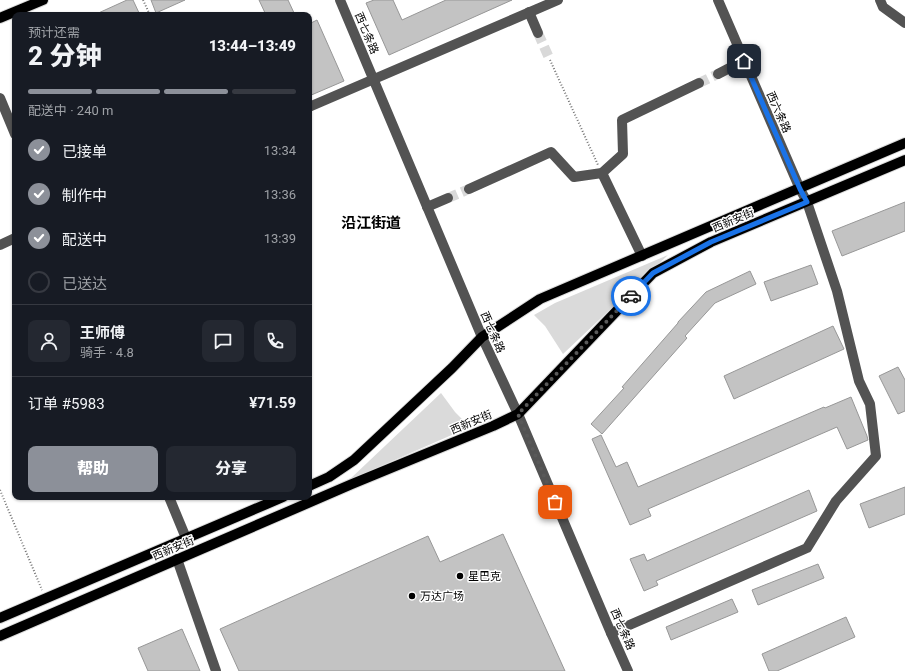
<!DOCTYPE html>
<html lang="zh">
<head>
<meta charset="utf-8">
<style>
	body { margin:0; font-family:Roboto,"Noto Sans SC",sans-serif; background:#242831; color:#f1f3f6; height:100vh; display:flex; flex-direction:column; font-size:15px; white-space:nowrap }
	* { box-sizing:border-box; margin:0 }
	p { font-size:13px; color:#9ea1a6 }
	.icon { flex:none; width:22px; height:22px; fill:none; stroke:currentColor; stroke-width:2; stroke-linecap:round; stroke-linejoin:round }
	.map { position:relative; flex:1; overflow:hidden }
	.side { position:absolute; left:12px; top:12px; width:300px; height:488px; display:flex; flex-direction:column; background:#171b24; border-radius:8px; box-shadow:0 1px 3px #0004 }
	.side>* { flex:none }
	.pin { position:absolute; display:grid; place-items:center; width:34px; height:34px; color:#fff; margin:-17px; border-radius:8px; box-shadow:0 2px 6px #0006 }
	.courier { position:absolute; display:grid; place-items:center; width:40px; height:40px; margin:-20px; border:3px solid #1a73e8; border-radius:50%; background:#fff; color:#222; box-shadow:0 1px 5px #0007 }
	.head em { font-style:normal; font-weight:800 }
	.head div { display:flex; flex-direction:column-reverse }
	.head { display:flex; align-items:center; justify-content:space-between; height:68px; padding:0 16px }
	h1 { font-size:26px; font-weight:800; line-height:30px }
	.bar { display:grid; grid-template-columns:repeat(4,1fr); gap:6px 4px; align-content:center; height:48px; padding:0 16px }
	.bar i { height:5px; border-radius:3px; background:#363941 }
	.bar .current { background:#8c9099 }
	.bar p { grid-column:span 4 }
	.line { display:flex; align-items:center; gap:10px; padding:0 16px; border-top:1px solid #363941 }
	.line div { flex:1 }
	.round { display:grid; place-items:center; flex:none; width:42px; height:42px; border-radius:8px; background:#242831 }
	ol { padding:0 16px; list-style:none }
	li { display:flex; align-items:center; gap:12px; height:44px }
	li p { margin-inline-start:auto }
	li .icon { padding:4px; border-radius:50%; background:#8c9099; color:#fff; stroke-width:4 }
	li:last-child { color:#9ea1a6 }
	li i { width:22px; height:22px; border:2px solid #363941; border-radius:50% }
	.button { display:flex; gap:8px; margin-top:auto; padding:8px 16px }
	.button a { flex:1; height:46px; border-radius:8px; background:#8c9099; color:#fff; font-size:16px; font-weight:800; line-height:46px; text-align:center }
	.button a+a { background:#242831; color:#f1f3f6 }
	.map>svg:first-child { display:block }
	.green { fill:#dadada }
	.building { fill:#c3c3c3; stroke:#979797 }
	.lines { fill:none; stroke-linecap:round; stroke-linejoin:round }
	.minor-tunnel { stroke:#d9d9d9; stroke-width:10; stroke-dasharray:10 5; stroke-linecap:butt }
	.major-casing { stroke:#dbdbdb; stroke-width:12 }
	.path { stroke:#757575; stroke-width:2; stroke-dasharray:1 2; stroke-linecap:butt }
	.minor { stroke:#535353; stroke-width:10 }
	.major { stroke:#000; stroke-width:10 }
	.done { stroke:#595959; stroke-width:4; stroke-dasharray:0 7.2 }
	.route { stroke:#1a73e8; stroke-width:5 }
	.poi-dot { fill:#000; stroke:#fff; stroke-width:1.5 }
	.labels { text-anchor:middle; stroke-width:3; stroke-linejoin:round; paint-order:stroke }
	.street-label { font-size:11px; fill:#000; stroke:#fff }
	.poi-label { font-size:11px; fill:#000; stroke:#fff; text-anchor:start }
	.district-label { font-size:15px; font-weight:bold; fill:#000; stroke:#fff }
</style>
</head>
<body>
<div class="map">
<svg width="905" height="671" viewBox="0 0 905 671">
	<rect width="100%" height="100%" fill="#fff"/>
	<!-- green -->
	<g class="green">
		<path d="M668,255L563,354L545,326L534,315L555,303Z"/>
		<path d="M441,393L455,412L470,427L349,480Z"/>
	</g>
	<!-- building -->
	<g class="building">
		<path d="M127,0H133L140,15H94Z"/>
		<path d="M151,0H185L156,13Z"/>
		<path d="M259,0H288L295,15H266Z"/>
		<path d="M374,0H393L402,20L446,0H512L389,55L366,3Z"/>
		<path d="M317,20L344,81L309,96V24Z"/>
		<path d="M905,202V231L842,256L832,231Z"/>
		<path d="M811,265L818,284L771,301L764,282Z"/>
		<path d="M750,271L756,284L715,303L685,336L687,338L602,434L591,424L624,388L622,387L678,323V322L706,292Z"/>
		<path d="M833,326L844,349L734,399L724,376Z"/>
		<path d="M898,367L905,380V411L898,414L879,376Z"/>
		<path d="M851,397L867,436L868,440L847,449L837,427L648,509L651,516L630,525L592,439L601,435L616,467L627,462L638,487L824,407L825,408Z"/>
		<path d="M905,487V514L869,528L860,504Z"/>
		<path d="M809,490L817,511L656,581L658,585L644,591L630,559L644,554L647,561Z"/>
		<path d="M503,534L565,671H239L220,629L428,536L440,562Z"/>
		<path d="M818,564L824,578L758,605L752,590Z"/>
		<path d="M732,599L738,612L671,640L666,627Z"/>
		<path d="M846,617L855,637L777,671H769L762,654Z"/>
		<path d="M182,629L200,671H148L138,648Z"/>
	</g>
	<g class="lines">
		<!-- minor-tunnel -->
		<g class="minor-tunnel">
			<path d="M538,33L550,60"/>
			<path d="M699,83L718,74"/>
			<path d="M448,198L469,189"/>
		</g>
		<!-- major casing -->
		<g class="major-casing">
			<g id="major">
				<path d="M0,18L43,0"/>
				<path d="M309,486L329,477L354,460L452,368L482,337L540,299L905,143"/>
				<path d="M0,618L283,497"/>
				<path d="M0,636L352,484L493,426L518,414L653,273L711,242L905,160"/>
			</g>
		</g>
		<!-- path -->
		<g class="path">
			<path d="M143,0L150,15"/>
			<path d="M550,60L598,165"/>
			<path d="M0,490L42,590"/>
		</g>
		<!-- minor -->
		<g class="minor">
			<path d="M340,0L482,337L518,414L611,633L628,671"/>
			<path d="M880,0L883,7L905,23"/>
			<path d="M529,12L538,33"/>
			<path d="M718,74L743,61"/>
			<path d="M0,98L15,134"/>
			<path d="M309,107L558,0"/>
			<path d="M602,173L642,256"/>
			<path d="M469,189L551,152L574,177L602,173L623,154L622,120L699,83"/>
			<path d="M427,207L448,198"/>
			<path d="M0,245L15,238"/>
			<path d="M169,497L186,538"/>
			<path d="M177,559L216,671"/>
			<path d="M611,633L807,548L836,501L876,456L870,404L859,381L837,291L807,202L800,189L718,0"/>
		</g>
		<!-- major -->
		<use href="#major" class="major"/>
	</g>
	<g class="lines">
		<!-- done -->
		<path class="done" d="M555,502L518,414L631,296"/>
		<!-- route -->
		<path class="route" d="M631,296L653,273L711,242L807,202L800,189L744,61"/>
	</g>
	<!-- markers -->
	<g class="poi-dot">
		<circle cx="460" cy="576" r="4"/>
		<circle cx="412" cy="596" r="4"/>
	</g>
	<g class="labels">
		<!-- street labels -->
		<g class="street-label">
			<text transform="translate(367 33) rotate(67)" y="4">西七条路</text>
			<text transform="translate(779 112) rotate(66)" y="4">西六条路</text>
			<text transform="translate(733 220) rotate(-23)" y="4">西新安街</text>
			<text transform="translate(493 332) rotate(66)" y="4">西七条路</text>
			<text transform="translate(471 422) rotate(-23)" y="4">西新安街</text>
			<text transform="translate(173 548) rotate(-23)" y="4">西新安街</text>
			<text transform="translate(623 629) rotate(66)" y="4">西七条路</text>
		</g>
		<!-- poi labels -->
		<g class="poi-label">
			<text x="468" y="580">星巴克</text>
			<text x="420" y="600">万达广场</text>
		</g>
		<!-- district labels -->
		<g class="district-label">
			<text x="371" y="228">沿江街道</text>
		</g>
	</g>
</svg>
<div class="pin" style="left:555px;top:502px;background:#ea580c"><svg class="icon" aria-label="bag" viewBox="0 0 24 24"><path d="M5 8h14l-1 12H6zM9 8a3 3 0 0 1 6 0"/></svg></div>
<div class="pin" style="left:744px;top:61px;background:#1f2937"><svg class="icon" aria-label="home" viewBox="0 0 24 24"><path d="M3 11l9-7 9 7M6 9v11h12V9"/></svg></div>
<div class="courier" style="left:631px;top:296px"><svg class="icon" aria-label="car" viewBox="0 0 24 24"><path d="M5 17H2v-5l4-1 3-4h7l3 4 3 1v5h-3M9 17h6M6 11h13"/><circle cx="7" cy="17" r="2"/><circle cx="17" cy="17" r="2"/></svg></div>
<section class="side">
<div class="head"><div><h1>2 分钟</h1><p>预计还需</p></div><em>13:44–13:49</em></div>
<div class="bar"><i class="current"></i><i class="current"></i><i class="current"></i><i></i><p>配送中 · 240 m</p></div>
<ol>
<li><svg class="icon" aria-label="check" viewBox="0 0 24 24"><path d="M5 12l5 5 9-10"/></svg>已接单<p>13:34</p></li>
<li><svg class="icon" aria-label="check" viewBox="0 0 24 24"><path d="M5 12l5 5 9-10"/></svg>制作中<p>13:36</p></li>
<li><svg class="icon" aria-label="check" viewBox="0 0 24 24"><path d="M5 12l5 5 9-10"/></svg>配送中<p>13:39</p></li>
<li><i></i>已送达</li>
</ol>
<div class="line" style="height:72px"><a class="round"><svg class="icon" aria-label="person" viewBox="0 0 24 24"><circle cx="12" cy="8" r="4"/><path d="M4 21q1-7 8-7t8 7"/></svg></a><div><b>王师傅</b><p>骑手 · 4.8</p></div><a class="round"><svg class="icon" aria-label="chat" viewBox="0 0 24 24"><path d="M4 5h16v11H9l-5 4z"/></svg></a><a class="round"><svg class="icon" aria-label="phone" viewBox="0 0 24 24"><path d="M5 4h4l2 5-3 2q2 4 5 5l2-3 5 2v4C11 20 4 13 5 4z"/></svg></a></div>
<div class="line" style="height:52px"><div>订单 #5983</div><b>¥71.59</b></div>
<div class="button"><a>帮助</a><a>分享</a></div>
</section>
</div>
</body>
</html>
